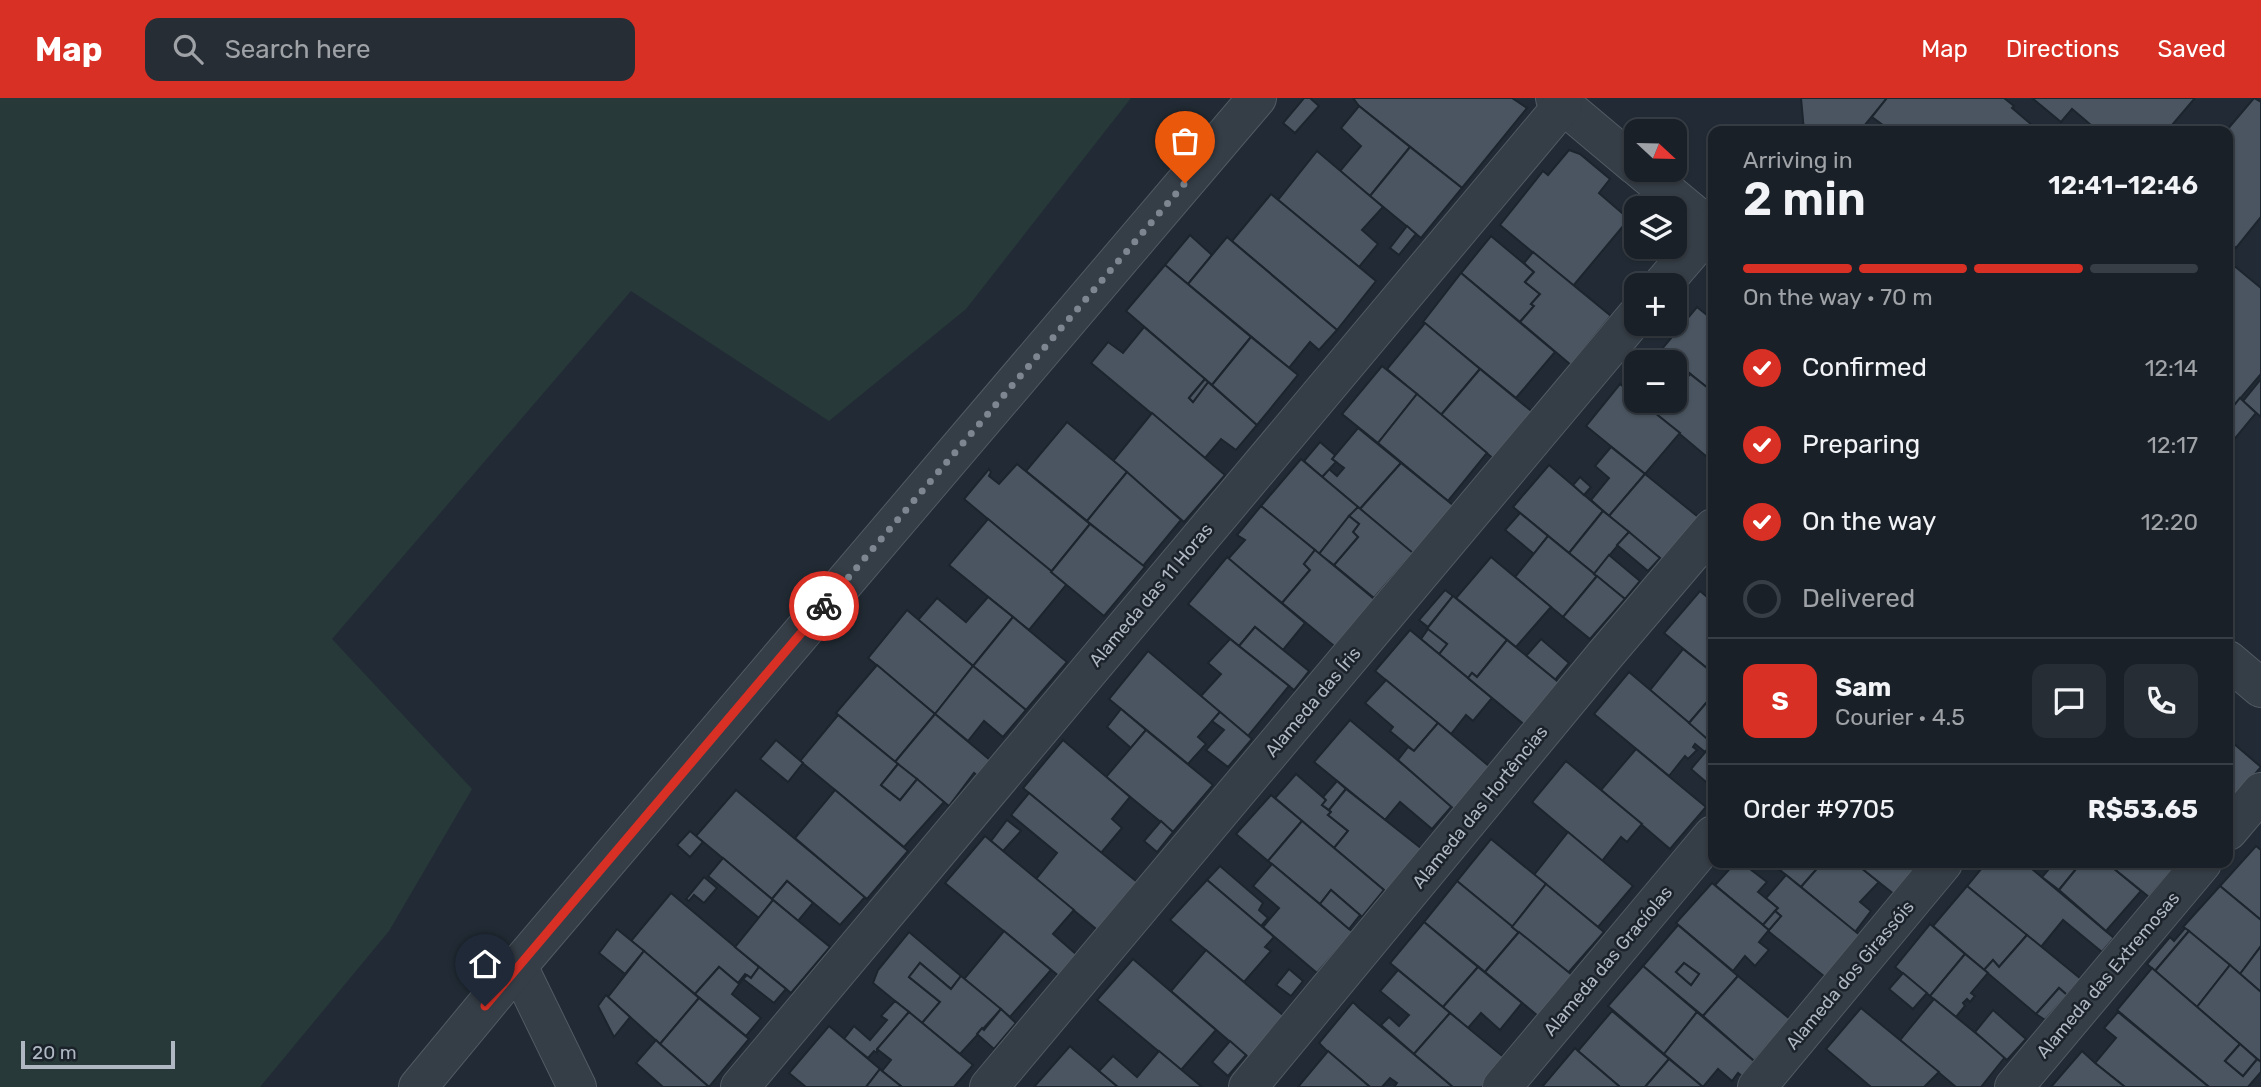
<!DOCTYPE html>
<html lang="en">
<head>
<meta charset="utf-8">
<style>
	body { margin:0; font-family:Rubik,sans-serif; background:#272d34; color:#f1f3f6; height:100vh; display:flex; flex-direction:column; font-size:26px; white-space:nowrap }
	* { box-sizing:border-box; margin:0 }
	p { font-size:23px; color:#9fa3a8 }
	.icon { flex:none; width:38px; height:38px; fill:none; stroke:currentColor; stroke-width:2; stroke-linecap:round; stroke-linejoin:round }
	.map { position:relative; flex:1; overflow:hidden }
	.details { position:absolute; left:1708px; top:28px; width:525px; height:742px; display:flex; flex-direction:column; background:#1a2028; border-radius:14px; box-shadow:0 2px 5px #0004,0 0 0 2px #383e45 }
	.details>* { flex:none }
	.needle { width:46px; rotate:112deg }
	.buttons { position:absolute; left:1624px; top:21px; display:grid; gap:14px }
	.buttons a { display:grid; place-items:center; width:63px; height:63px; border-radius:14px; background:#1a2028; box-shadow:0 2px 5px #0004,0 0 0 2px #383e45; font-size:35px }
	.scale { position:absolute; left:21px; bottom:18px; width:154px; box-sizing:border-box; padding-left:7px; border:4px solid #afb8c3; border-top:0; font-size:19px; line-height:24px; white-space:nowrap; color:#afb8c3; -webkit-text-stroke:5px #1b222a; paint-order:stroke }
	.pin { position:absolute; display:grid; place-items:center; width:60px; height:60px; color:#fff; margin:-72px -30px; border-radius:50% 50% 50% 0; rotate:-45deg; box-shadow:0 0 7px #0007 }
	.pin .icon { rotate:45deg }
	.courier { position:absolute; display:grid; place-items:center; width:70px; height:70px; margin:-35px; border:5px solid #d93025; border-radius:50%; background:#fff; color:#222; box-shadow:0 2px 9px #0007 }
	.head em { font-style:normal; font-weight:600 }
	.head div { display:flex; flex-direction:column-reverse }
	.head { display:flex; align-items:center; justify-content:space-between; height:119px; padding:0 35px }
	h1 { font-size:46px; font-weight:600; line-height:52px }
	.bar { display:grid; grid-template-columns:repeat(4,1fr); gap:10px 7px; align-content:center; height:84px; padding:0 35px }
	.bar i { height:9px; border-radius:5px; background:#383e45 }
	.bar .on { background:#d93025 }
	.bar p { grid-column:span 4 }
	.line { display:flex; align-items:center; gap:18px; padding:0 35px; border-top:2px solid #383e45 }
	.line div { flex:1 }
	.round { display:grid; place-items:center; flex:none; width:74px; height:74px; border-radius:14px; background:#272d34 }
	ol { padding:0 35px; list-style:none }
	li { display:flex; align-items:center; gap:21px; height:77px }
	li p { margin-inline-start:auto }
	li .icon { padding:7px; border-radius:50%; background:#d93025; color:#fff; stroke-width:4 }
	li:last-child { color:#9fa3a8 }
	li i { width:38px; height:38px; border:4px solid #383e45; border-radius:50% }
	header { display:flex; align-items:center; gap:42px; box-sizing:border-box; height:98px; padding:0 35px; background:#d93025; color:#fff }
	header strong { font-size:33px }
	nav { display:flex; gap:38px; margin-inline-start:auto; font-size:24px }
	.search { width:490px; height:63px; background:#272d34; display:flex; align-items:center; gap:18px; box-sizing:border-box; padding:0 24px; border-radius:14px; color:#9fa3a8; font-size:26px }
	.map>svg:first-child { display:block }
	.green { fill:#273938 }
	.building { fill:#4a5561; stroke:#1c242d; stroke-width:2; fill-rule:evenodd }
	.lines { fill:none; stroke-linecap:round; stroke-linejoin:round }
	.street-casing { stroke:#525b64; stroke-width:40 }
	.street { stroke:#353d46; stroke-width:38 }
	.done { stroke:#7e8791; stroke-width:7; stroke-dasharray:0 12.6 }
	.route { stroke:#d93025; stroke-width:9 }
	.labels { text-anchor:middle; stroke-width:5; stroke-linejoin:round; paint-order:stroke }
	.street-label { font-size:18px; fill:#afb8c3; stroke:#1b222a }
</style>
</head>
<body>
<header>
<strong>Map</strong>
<div class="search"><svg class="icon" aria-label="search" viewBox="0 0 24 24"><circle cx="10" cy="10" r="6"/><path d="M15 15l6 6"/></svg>Search here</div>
<nav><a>Map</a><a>Directions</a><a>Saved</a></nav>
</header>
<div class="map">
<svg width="2261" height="989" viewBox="0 0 2261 989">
	<rect width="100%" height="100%" fill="#222b35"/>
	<!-- green -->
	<path class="green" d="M0,0H1131L966,211L829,323L631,193L332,541L472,691L389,833L260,989H0Z"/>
	<!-- building -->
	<g class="building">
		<path d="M1304,0H1310L1319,8L1295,35L1283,25Z"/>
		<path d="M1353,0H1512L1527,10L1462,90L1359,8Z"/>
		<path d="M1801,0H1887L1860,33L1851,31L1850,33H1804Z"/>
		<path d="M1887,0H2004L2014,8L2012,10L2039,33H1891L1872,19Z"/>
		<path d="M2032,0H2195L2167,33H2098L2072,11L2061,24Z"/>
		<path d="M2254,0L2261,4V119L2236,150L2231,145L2228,147V33H2226Z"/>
		<path d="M1359,8L1410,49L1370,98L1340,73L1361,48L1341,30Z"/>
		<path d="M1410,49L1462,90L1421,140L1370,98Z"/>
		<path d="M1569,52L1580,56L1610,81L1599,95L1629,121L1573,188L1500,127L1543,73L1548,77Z"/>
		<path d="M1317,53L1383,109L1362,132L1378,146L1359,169L1278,102Z"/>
		<path d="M1271,96L1376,183L1337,232L1232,143Z"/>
		<path d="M1407,128L1416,136L1399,157L1390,150Z"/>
		<path d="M1190,137L1212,157L1188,186L1165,167Z"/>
		<path d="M1491,138L1534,174L1525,184L1540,196L1531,206L1534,208L1520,224L1461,175Z"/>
		<path d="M1227,139L1337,232L1319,252L1310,244L1289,270L1188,186Z"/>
		<path d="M1533,154L1611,218L1571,267L1520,224L1534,208L1531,206L1540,196L1525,184L1534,174L1524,165Z"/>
		<path d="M2232,166L2261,190V276L2228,315V171Z"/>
		<path d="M1165,167L1251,239L1212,287L1126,213Z"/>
		<path d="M1461,175L1555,254L1516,300L1423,224Z"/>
		<path d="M1697,209L1713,222V287L1709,291L1661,252Z"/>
		<path d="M1425,225L1480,271L1441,317L1387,271Z"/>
		<path d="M1144,229L1205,281L1189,300L1193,304L1208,284L1257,327L1236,352L1221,341L1205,360L1091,265L1108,244L1123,255Z"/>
		<path d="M1251,239L1298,277L1257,327L1212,287Z"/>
		<path d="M1678,266L1690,276L1675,294V269Z"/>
		<path d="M1382,268L1417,296L1378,345L1342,316Z"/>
		<path d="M1480,271L1535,316L1495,362L1441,317Z"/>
		<path d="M1690,276L1713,294V364L1656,316L1668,303H1675V294Z"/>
		<path d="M1205,281L1208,284L1193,304L1189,300Z"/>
		<path d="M2261,281V319L2243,303Z"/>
		<path d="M1620,286L1636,299V303H1640L1680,335L1645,376L1586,328Z"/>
		<path d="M1417,296L1487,355L1448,403L1378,345Z"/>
		<path d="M2240,300L2256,315L2228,349V315Z"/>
		<path d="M1152,315L1225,377L1184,424L1113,363Z"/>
		<path d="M1067,324L1127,374L1087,423L1026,373Z"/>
		<path d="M1358,330L1401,365L1360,411L1322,379L1329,371L1337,378L1344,370L1332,361Z"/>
		<path d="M1320,344L1335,357L1332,361L1336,364L1322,379L1304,363Z"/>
		<path d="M1611,349L1645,376L1609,418L1591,402L1609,380L1595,368Z"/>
		<path d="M1301,361L1358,409L1319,456L1261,408Z"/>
		<path d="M1401,365L1459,412L1418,460L1360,411Z"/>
		<path d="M1017,366L1090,426L1051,474L964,401L989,371L991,374L989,378L999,386Z"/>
		<path d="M1549,367L1603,413L1569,455L1513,409Z"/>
		<path d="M1127,374L1181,422L1143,468L1087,423Z"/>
		<path d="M1645,376L1702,422L1666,465L1609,418Z"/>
		<path d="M1580,379L1591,389L1584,397L1573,387Z"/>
		<path d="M1261,408L1315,452L1304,466L1310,472L1282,505L1228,461L1245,442L1237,437Z"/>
		<path d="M1358,409L1413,455L1374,500L1334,467L1358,439L1353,434L1359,426L1349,418Z"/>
		<path d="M1603,413L1629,434L1594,476L1569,455Z"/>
		<path d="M1520,415L1548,438L1534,456L1505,432Z"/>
		<path d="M1349,418L1359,426L1353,434L1358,439L1334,467L1319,456Z"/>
		<path d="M988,421L1067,486L1029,532L949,467Z"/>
		<path d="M1090,426L1145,469L1104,518L1051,474Z"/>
		<path d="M1629,434L1660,460L1648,473L1617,447Z"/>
		<path d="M1548,438L1597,478L1563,519L1515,479Z"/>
		<path d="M1315,452L1379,505L1339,552L1282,505L1310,472L1304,466Z"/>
		<path d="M1609,457L1640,483L1625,501L1594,476Z"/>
		<path d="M1227,459L1305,525L1283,552L1255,529L1239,548L1188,506Z"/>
		<path d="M1491,459L1551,509L1516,549L1456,500Z"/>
		<path d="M1597,478L1625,501L1590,541L1563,519Z"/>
		<path d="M1445,492L1453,498L1428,529L1419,522Z"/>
		<path d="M1700,493L1713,504V575L1664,535Z"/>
		<path d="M1453,498L1507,542L1477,579L1472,575L1468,580L1439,556L1447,546L1427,531Z"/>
		<path d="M988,499L1013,519L973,568L918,522L937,500L966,524Z"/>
		<path d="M907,512L973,568L935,616L868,560Z"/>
		<path d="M1013,519L1067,564L1026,612L973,568Z"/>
		<path d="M1255,529L1309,573L1294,592L1239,548Z"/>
		<path d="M1428,531L1447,546L1439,556L1421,541Z"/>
		<path d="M1410,532L1492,600L1473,623L1466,617L1451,636L1375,573Z"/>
		<path d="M1230,541L1289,588L1248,638L1201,598L1221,576L1208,565Z"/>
		<path d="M1541,541L1569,565L1555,582L1526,558Z"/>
		<path d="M1507,542L1562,587L1527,629L1468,580L1472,575L1477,579Z"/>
		<path d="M1683,551L1713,575V597L1689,625L1650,592Z"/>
		<path d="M1148,553L1220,614L1198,639L1206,646L1188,666L1109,601Z"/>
		<path d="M877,567L935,616L895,664L836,615Z"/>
		<path d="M973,568L1026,612L1003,639L984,623L968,643L935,616Z"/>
		<path d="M1629,574L1713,645L1705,654L1695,646L1693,649L1697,652L1688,661L1685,658L1669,678L1594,616Z"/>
		<path d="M1386,582L1438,625L1414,653L1390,633L1393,629L1365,605Z"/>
		<path d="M1713,597V646L1689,625Z"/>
		<path d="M1121,611L1146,632L1131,650L1107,629Z"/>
		<path d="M1220,614L1252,641L1228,669L1206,652L1224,632L1212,623Z"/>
		<path d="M935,616L990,662L978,678L974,675L949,708L895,664Z"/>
		<path d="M838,617L898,666L881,687L900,702L917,681L944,704L904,749L800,663Z"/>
		<path d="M1350,622L1452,708L1432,731L1400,704L1385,722L1314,664Z"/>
		<path d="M1438,625L1490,669L1455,712L1398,662L1408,649L1414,653Z"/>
		<path d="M1146,632L1213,687L1173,734L1106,679Z"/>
		<path d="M776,642L803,665L788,684L760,661Z"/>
		<path d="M1063,642L1130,699L1112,721L1122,730L1101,755L1023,690Z"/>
		<path d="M1713,645V690L1691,671Z"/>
		<path d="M2233,645L2261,669L2228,707V652Z"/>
		<path d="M1636,651L1706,709L1670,751L1601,692Z"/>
		<path d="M1566,663L1642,726L1627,744L1621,739L1602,763L1532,704Z"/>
		<path d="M898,666L917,681L900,702L881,687Z"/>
		<path d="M1296,676L1326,702L1322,707L1331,714L1328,717L1348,733L1334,750L1275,700Z"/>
		<path d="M1337,683L1346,691L1329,712L1322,707L1326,702L1323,699Z"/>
		<path d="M1346,691L1422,751L1386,794L1334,750L1348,733L1328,717L1331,714L1329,712Z"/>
		<path d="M736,692L865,799L840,827L787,783L772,801L696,738Z"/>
		<path d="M835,692L908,753L867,801L795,740Z"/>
		<path d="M1029,695L1142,788L1101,835L1036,781L1057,755L1011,717Z"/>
		<path d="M1271,697L1302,723L1268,763L1236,736Z"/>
		<path d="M1007,722L1021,733L1003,753L991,743Z"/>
		<path d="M1161,723L1173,734L1157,754L1144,743Z"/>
		<path d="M1302,723L1384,792L1362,819L1331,792L1320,806L1268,763Z"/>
		<path d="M690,733L703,744L690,759L677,747Z"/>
		<path d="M1568,734L1633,788L1598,829L1534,777Z"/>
		<path d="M985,738L1074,812L1053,836L1077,857L1060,879L945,785Z"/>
		<path d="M1491,741L1546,786L1512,829L1457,783Z"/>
		<path d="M2256,748L2261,752V822L2220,788Z"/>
		<path d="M723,760L773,802L759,820L708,778Z"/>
		<path d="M1735,765H1742L1767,784L1758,794L1778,810L1763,827L1715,787Z"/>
		<path d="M1771,765H1822L1801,789Z"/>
		<path d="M1822,765H1855L1879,784L1860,804L1871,813L1855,834L1801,789Z"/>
		<path d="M1855,765H1923L1895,797Z"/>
		<path d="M1986,765H2025L2114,840L2102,854L2063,822L2041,849L1967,788Z"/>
		<path d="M2054,765H2081L2059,792L2042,779Z"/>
		<path d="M2081,765H2107L2141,793L2106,833L2059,792Z"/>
		<path d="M2107,765H2178L2149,799Z"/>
		<path d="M1272,766L1353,834L1317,875L1263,829L1279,810L1253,788Z"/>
		<path d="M1220,768L1263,805L1259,812L1268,820L1261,828L1207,782Z"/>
		<path d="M1786,777L1861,838L1825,879L1768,833L1781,818L1775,813L1778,810L1766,800Z"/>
		<path d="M704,779L717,790L704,805L694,797L689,803L686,801Z"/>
		<path d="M1207,782L1274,839L1265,849L1271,853L1244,884L1170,822Z"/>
		<path d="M787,783L813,805L798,823L772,801Z"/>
		<path d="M1457,783L1519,834L1485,874L1424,824Z"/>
		<path d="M1712,785L1769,832L1759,844L1769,852L1755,868L1745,858L1733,873L1676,825Z"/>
		<path d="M1546,786L1604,834L1568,875L1512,829Z"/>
		<path d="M1967,788L2027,837L1999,869L1993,862L1984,872L1933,828Z"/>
		<path d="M2220,788L2261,822V848L2240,876L2183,829Z"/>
		<path d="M1331,792L1360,817L1349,831L1320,806Z"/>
		<path d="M671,795L759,869L751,880L745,876L738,885L719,869L695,896L631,843Z"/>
		<path d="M773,802L830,849L791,895L735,849Z"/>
		<path d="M1775,813L1781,818L1769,832L1763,827Z"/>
		<path d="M1424,824L1478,869L1443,909L1390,865Z"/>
		<path d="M1930,826L1965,856L1930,898L1895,869Z"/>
		<path d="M1678,827L1738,878L1703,918L1643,868ZM1684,865L1699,876L1691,887L1676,874Z"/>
		<path d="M2185,830L2189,833L2155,873L2147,866L2170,839L2174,843Z"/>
		<path d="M617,831L644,853L625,876L599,855Z"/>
		<path d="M1004,833L1051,872L1010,919L964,881Z"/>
		<path d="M2189,833L2230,867L2197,909L2155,873Z"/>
		<path d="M909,834L961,878L951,891L920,865L909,879L940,904L922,925L873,885L878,872Z"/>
		<path d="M1519,834L1572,877L1538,918L1485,874Z"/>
		<path d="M2027,837L2081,881L2067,897L2059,890L2036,916L1984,872L1993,862L1999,869Z"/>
		<path d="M2261,848V894L2240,876Z"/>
		<path d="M1206,852L1284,918L1249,960L1171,893Z"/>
		<path d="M644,853L699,900L660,946L608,899Z"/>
		<path d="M1965,856L1988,875L1971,895L1975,898L1970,904L1967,901L1963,905L1965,908L1956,919L1930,898Z"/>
		<path d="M1133,861L1216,932L1181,972L1097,902Z"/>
		<path d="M920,865L951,891L961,878L1001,911L960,956L922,925L940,904L909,879Z"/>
		<path d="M1684,865L1699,876L1691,887L1676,874Z"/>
		<path d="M2230,867L2261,894V964L2197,909Z"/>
		<path d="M1643,868L1697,914L1664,956L1608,908Z"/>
		<path d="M719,869L738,885L743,881L732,896L761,920L746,938L695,896Z"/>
		<path d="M759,869L786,891L774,905L743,881L747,877L751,880Z"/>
		<path d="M1478,869L1522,905L1500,932L1481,915L1468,930L1443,909Z"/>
		<path d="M2152,870L2240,946L2225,963L2243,978L2257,961L2261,964V974L2248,989H2209L2117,912Z"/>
		<path d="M1289,871L1303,883L1291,898L1276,887Z"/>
		<path d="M1398,872L1450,915L1414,956L1381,927L1389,919L1399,928L1409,917L1380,893Z"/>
		<path d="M1903,875L1927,895L1913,911L1889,891Z"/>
		<path d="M1738,878L1790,921L1754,963L1703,918Z"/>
		<path d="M2059,890L2067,897L2045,922L2036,916Z"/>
		<path d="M606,897L630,919L614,939L598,908Z"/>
		<path d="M699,900L749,941L709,989L660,946Z"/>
		<path d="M1934,901L2005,959L1981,989H1956L1900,942Z"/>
		<path d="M895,903L909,914L877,951V955L874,953L868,960L844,941L854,928L870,942L887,922L881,918Z"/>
		<path d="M1353,904L1360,911L1453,989H1394L1397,985L1390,980L1382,989H1370L1326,952L1319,945Z"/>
		<path d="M1861,910L1939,974L1924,989H1871L1826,951Z"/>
		<path d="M1001,911L1016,925L994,951L977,936L982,930L984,932Z"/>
		<path d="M1993,912L2026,941L2007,962L1975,934Z"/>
		<path d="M1612,913L1669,961L1645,989H1620L1578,953Z"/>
		<path d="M909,914L973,967L954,989H902L882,973L891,962L877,951Z"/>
		<path d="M1697,914L1754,963L1742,978L1738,975L1732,983L1718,971L1703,989L1664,956Z"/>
		<path d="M2118,914L2209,989H2125L2095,965L2116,940L2104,930Z"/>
		<path d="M1450,915L1506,961L1482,989H1453L1414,956Z"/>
		<path d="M829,928L880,971L866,989H806L789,975Z"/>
		<path d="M656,942L660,946L709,989H663L636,965Z"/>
		<path d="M1230,943L1246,957L1228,978L1212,964Z"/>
		<path d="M2240,946L2257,961L2243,978L2225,963Z"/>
		<path d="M1070,948L1073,951L1118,989H1034Z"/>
		<path d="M1575,950L1578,953L1620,989H1542Z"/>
		<path d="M1159,953L1202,989H1118L1099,973L1113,958L1137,979Z"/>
		<path d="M1328,953L1370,989H1298Z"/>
		<path d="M2082,953L2095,965L2125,989H2051Z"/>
		<path d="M1669,961L1703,989H1645Z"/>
		<path d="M880,971L882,973L902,989H866Z"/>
	</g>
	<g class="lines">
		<!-- street casing -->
		<g class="street-casing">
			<g id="street">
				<path d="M1555,0L1636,68"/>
				<path d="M1641,72L1713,132"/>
				<path d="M1662,187L1711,130"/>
				<path d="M2228,562L2261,590"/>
				<path d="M2228,733L2261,694"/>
				<path d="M518,868L577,989"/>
				<path d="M418,989L518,868L1257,0"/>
				<path d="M740,989L1563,7"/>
				<path d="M989,989L1636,218"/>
				<path d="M1248,989L1605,557L1713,430"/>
				<path d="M1502,989L1713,737"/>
				<path d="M1757,989L1943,765"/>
				<path d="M2014,989L2202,765"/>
			</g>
		</g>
		<!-- street -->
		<use href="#street" class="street"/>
	</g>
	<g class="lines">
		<!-- done -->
		<path class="done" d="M824,508L1185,85"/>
		<!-- route -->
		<path class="route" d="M485,908L824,508"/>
	</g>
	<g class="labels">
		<!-- street labels -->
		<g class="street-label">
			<text transform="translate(1151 497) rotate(-50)" y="6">Alameda das 11 Horas</text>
			<text transform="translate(1313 604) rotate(-50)" y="6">Alameda das Íris</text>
			<text transform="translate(1480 709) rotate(-51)" y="6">Alameda das Hortências</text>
			<text transform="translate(1608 863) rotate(-50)" y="6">Alameda das Gracíolas</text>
			<text transform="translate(1850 877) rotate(-50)" y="6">Alameda dos Girassóis</text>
			<text transform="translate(2108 877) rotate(-50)" y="6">Alameda das Extremosas</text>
		</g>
	</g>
</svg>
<div class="buttons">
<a><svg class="needle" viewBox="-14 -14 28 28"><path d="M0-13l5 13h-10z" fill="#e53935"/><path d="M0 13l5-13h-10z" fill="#9fa3a8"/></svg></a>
<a><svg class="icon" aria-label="layers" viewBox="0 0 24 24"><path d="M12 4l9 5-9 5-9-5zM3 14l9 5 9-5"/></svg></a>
<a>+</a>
<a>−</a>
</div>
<div class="scale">20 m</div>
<div class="pin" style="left:1185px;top:85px;background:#ea580c"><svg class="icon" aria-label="bag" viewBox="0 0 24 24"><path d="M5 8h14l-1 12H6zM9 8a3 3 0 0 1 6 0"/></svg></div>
<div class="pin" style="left:485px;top:908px;background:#1f2937"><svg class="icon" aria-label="home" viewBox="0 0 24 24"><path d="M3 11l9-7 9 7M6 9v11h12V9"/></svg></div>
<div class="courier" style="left:824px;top:508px"><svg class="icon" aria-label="bike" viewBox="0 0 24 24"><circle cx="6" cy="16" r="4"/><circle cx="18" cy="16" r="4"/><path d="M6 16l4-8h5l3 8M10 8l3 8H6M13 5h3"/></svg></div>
<section class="details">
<div class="head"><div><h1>2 min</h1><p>Arriving in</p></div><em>12:41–12:46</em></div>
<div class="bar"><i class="on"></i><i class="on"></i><i class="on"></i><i></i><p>On the way · 70 m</p></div>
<ol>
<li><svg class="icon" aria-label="check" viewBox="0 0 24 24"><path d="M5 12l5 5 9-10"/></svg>Confirmed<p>12:14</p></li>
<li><svg class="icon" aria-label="check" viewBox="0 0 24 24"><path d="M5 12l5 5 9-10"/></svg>Preparing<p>12:17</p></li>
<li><svg class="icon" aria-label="check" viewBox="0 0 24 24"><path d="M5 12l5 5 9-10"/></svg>On the way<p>12:20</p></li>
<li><i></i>Delivered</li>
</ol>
<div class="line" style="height:126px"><b class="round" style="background:#d93025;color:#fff">S</b><div><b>Sam</b><p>Courier · 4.5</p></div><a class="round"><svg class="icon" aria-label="chat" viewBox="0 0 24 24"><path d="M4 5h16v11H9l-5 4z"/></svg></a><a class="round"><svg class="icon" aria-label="phone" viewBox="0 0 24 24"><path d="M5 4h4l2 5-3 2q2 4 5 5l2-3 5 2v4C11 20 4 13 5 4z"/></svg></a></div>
<div class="line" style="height:91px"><div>Order #9705</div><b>R$53.65</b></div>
</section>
</div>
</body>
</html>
